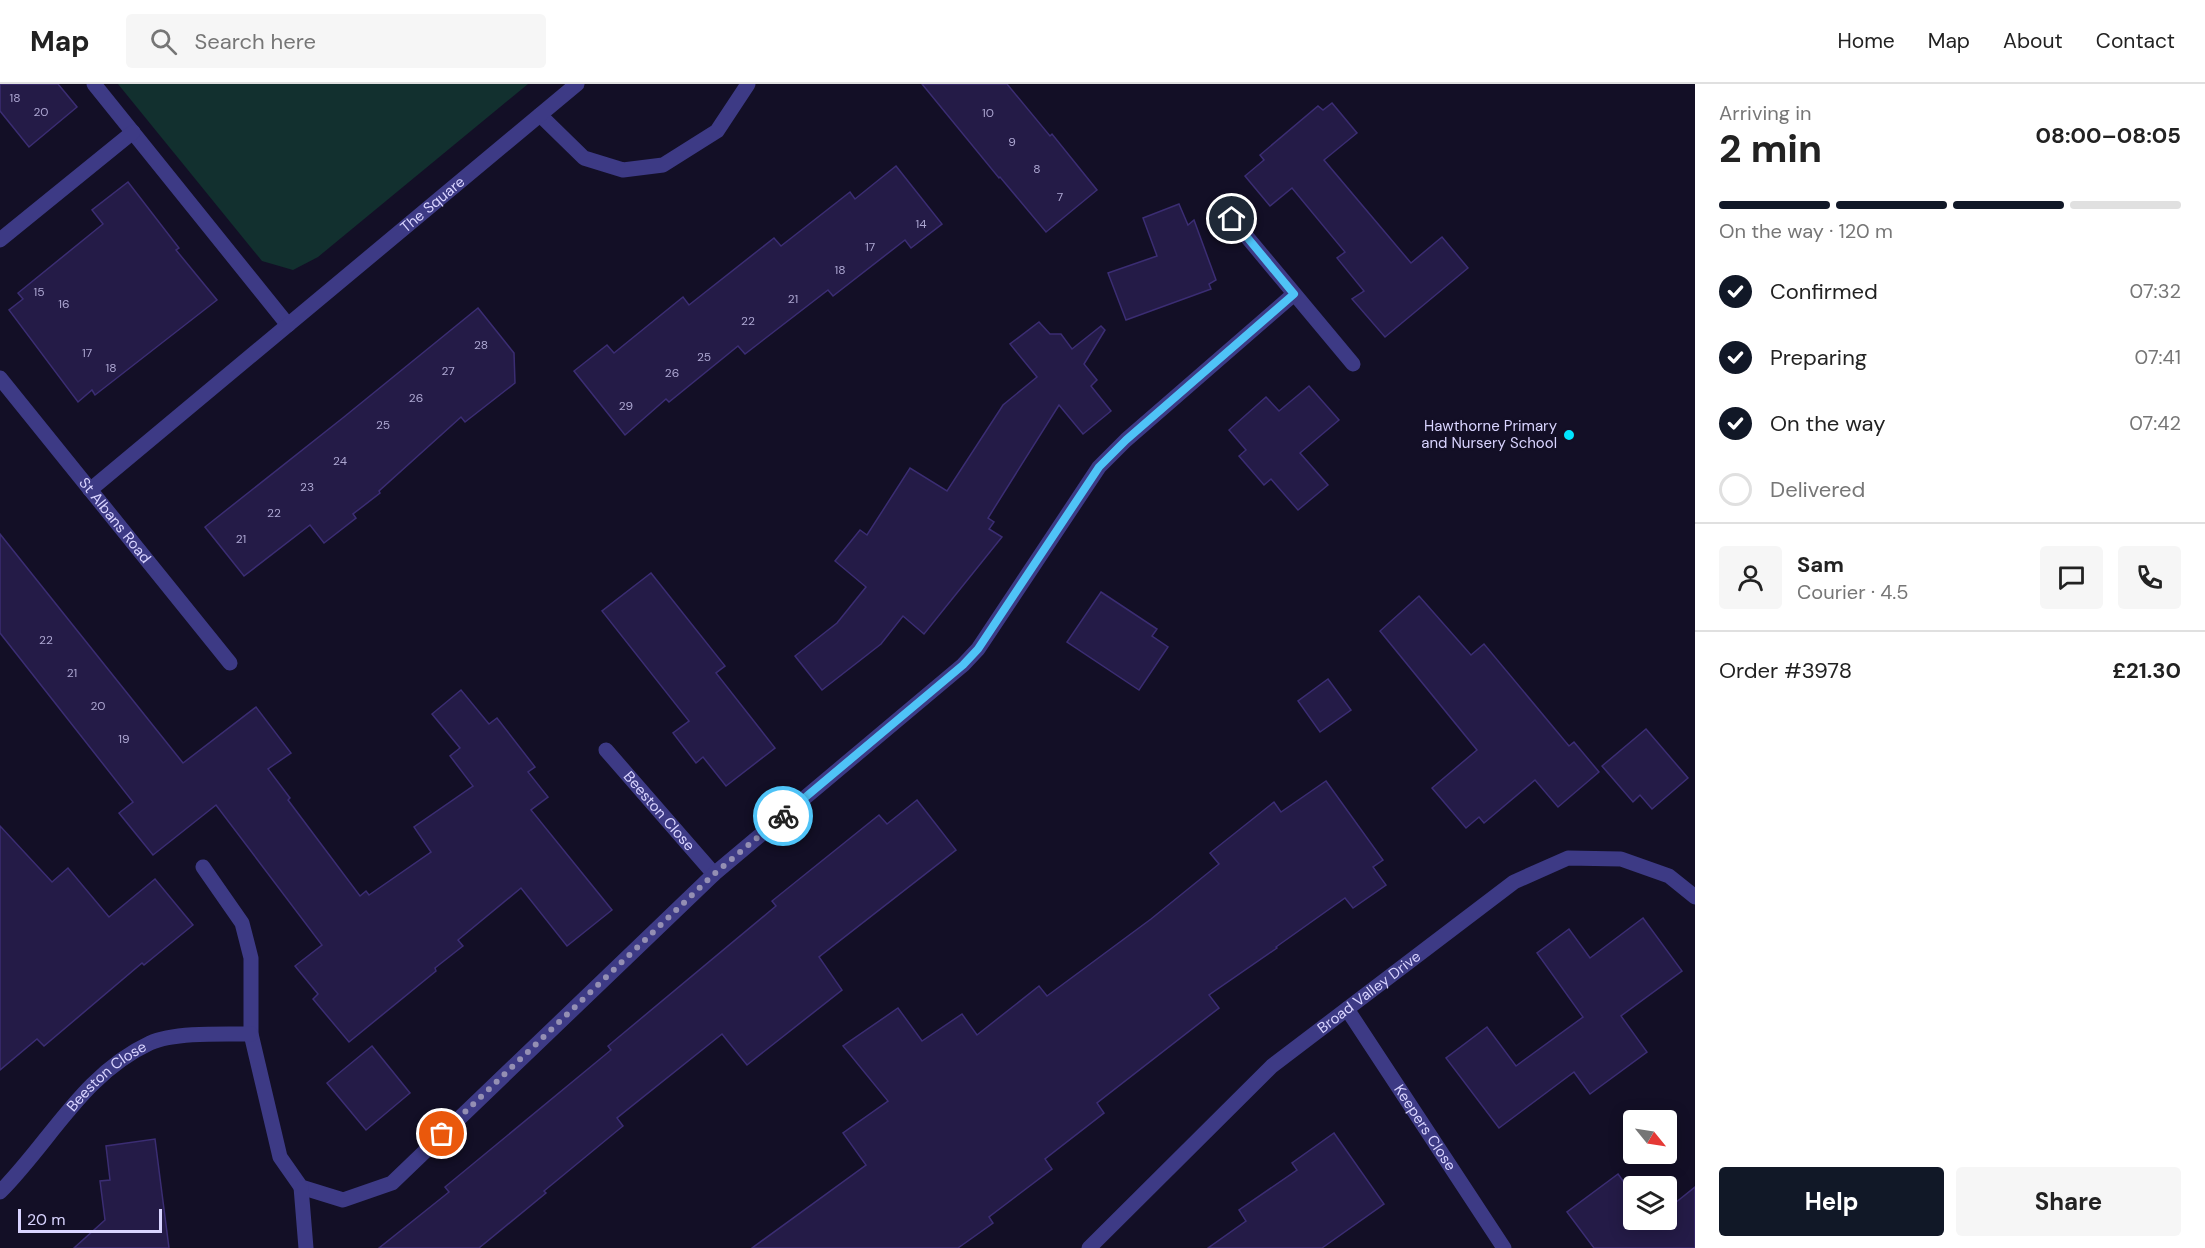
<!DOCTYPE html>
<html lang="en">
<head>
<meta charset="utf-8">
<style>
	body { margin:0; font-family:"DM Sans",sans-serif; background:#f6f6f6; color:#222; height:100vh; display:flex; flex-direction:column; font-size:22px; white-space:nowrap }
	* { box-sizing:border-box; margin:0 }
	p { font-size:20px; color:#767676 }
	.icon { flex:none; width:33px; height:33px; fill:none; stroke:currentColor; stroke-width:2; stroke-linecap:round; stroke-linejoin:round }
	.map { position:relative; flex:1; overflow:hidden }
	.sheet { display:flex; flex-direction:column; background:#fff; width:510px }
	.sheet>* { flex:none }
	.needle { width:39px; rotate:120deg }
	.buttons { position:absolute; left:1623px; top:1026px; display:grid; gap:12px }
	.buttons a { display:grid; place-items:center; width:54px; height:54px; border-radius:6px; background:#fff; box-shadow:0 3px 15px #0003; font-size:30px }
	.scale { position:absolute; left:18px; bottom:15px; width:144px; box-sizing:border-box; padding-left:6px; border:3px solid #d9d4ff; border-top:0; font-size:16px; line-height:21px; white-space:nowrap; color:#d9d4ff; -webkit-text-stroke:4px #130f26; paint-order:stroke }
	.pin { position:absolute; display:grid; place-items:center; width:51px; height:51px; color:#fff; margin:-26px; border:3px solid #fff; border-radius:50%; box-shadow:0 2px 6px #0007 }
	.courier { position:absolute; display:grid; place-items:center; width:60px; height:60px; margin:-30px; border:4px solid #4fc3f7; border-radius:50%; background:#fff; color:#222; box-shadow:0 2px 8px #0007 }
	.summary em { font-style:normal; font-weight:700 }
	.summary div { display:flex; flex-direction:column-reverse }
	.summary { display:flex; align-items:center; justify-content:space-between; height:102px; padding:0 24px }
	h1 { font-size:39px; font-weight:700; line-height:45px }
	.bar { display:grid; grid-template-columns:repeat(4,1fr); gap:9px 6px; align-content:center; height:72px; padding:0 24px }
	.bar i { height:8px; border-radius:4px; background:#e0e0e0 }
	.bar .selected { background:#111827 }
	.bar p { grid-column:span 4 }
	.line { display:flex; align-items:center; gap:15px; padding:0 24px; border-top:2px solid #e0e0e0 }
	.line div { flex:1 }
	.round { display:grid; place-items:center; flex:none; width:63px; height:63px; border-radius:6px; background:#f6f6f6 }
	ol { padding:0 24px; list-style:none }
	li { display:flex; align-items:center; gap:18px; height:66px }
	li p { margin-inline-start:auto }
	li .icon { padding:6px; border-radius:50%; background:#111827; color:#fff; stroke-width:4 }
	li:last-child { color:#767676 }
	li i { width:33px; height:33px; border:3px solid #e0e0e0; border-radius:50% }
	.primary-button { display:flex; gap:12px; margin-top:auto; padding:12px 24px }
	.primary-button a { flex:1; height:69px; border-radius:6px; background:#111827; color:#fff; font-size:24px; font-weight:700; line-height:69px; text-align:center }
	.primary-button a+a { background:#f6f6f6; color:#222 }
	header { display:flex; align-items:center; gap:36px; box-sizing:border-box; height:84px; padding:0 30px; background:#fff; border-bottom:2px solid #e0e0e0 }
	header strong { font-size:28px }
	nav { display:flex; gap:33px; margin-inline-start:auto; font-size:21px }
	.search { width:420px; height:54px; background:#f6f6f6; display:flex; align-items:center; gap:15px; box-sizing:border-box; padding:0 21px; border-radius:6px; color:#767676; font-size:22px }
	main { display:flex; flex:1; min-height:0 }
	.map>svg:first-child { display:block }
	.green { fill:#12302f }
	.building { fill:#241b47; stroke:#3b2d73; stroke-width:1.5 }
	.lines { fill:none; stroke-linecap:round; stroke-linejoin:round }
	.street { stroke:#3d3a85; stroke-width:15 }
	.done { stroke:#948fb3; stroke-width:6; stroke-dasharray:0 10.8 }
	.route { stroke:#4fc3f7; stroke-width:8 }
	.poi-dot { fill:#00e5ff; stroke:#130f26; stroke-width:2 }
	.labels { text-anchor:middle; stroke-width:4.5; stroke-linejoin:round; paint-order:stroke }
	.number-label { font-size:12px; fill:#aca6d1 }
	.street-label { font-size:15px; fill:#d9d4ff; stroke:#130f26 }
	.poi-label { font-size:15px; fill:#d9d4ff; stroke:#130f26; text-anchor:end }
</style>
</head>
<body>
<header>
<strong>Map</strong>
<div class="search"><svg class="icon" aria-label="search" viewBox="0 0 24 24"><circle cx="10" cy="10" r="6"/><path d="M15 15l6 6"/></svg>Search here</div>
<nav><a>Home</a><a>Map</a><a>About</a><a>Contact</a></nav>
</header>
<main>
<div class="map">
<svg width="1695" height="1164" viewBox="0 0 1695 1164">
	<rect width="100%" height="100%" fill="#130f26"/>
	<!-- green -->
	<path class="green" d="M118,0H528L318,173L293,186L262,177Z"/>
	<!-- building -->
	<g class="building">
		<path d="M0,0H58L77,23L29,63L0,27Z"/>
		<path d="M922,0H1007L1050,52L1052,50L1097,106L1046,148L1000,93L999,94Z"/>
		<path d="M1332,19L1357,49L1324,76L1411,179L1442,153L1468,184L1385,253L1352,215L1364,207L1337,174L1345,168L1292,104L1270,122L1245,92L1264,76L1260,71L1318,22L1323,26Z"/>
		<path d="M896,82L942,140L911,164L905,156L833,212L828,206L745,270L738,262L669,318L666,315L625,351L574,287L607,261L614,269L683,213L689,221L774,154L781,162L850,108L855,115Z"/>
		<path d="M128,98L179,164L176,166L217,216L95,311L92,306L78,318L9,226L23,215L18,209L103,140L92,126Z"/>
		<path d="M1179,120L1188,141L1194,136L1216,196L1209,200L1211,205L1126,236L1108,189L1157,172L1143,134Z"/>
		<path d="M478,224L514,269L515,299L465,338L461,333L379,407L380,409L353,430L356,434L324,459L310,441L244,492L205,443L344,333Z"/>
		<path d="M1039,238L1050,250H1061L1072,265L1101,242L1105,246L1084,280L1097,296L1091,302L1111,327L1083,350L1059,321L988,434L994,438L989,445L1002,453L924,550L903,532L881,560L822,606L795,572L837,539L866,503L835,477L860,446L867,451L910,384L947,407L1003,321L1037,293L1010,260Z"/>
		<path d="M1309,302L1339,336L1300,369L1328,401L1298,426L1271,395L1264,401L1239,372L1246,366L1229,346L1266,313L1279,327Z"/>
		<path d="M0,450L183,679L256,623L291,669L268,685L290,714L288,716L360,812L366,807L369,811L431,768L414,743L473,702L450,672L460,664L432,630L461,606L489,640L497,634L535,683L528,688L548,713L531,726L612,826L567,862L521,804L458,856L463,862L435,884L436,887L349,958L313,915L318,910L295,882L322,861L216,721L153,771L119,729L133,718L0,549Z"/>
		<path d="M651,489L725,582L716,589L775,664L726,702L703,673L696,679L673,649L689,637L602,527Z"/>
		<path d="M1101,508L1157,545L1152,552L1168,563L1139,606L1067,558Z"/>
		<path d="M1419,512L1471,571L1484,560L1569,662L1574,658L1599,688L1558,723L1535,696L1484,739L1479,733L1466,744L1432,704L1477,666L1380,547Z"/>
		<path d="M1328,595L1351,626L1320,648L1298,617Z"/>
		<path d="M1646,645L1688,694L1652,725L1640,711L1633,718L1602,682Z"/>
		<path d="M1326,697L1383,776L1373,783L1386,801L1353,824L1345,814L1276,863L1277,864L1209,911L1219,924L1097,1019L1104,1029L1045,1075L1052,1085L989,1133L993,1139L958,1164H752L866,1081L843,1049L888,1017L843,962L898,924L922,957L962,930L977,951L1039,902L1047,912L1151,835L1219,780L1210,769L1274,718L1281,728Z"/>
		<path d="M917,716L956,766L819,873L842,906L747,981L722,950L617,1034L623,1042L544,1107L546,1109L479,1164H379L449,1108L445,1103L611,966L608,962L776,822L772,817L879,731L887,740Z"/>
		<path d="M0,742L52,798L68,784L109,833L155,795L193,841L144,881L142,879L44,962L37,955L0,986Z"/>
		<path d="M1643,834L1682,887L1621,932L1647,968L1590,1010L1574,988L1499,1044L1446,974L1487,943L1516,982L1583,933L1537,869L1569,845L1590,874Z"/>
		<path d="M372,962L410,1009L366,1046L327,999Z"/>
		<path d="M1334,1049L1384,1120L1322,1164H1208L1246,1137L1239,1126L1297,1086L1292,1079Z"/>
		<path d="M155,1055L169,1164H74L105,1136L100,1097L110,1096L106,1062Z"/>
		<path d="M1618,1090L1634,1112V1136H1666V1118L1671,1114L1675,1119L1695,1103V1164H1594L1567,1128Z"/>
	</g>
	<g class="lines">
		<!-- street -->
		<g class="street">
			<path d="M94,0L288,241"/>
			<path d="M540,31L584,74L623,86L663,81L717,47L748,0"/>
			<path d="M1232,135L1353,280"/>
			<path d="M0,156L133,48"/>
			<path id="s1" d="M0,294L230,579"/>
			<path id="s2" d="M90,406L577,0"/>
			<path id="s3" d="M606,666L714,790"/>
			<path d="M203,783L242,839L251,874V950L280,1073L301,1103L343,1116L392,1099L714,790L963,581L978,565L1099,383L1126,356L1294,210"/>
			<path id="s4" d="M1347,925L1504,1164"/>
			<path d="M301,1103L306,1164"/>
			<path id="s5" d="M0,1108C50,1058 83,990 150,959C174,948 224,950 251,950"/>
			<path id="s6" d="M1089,1164L1272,982L1514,798L1568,774L1621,775L1669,792L1695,813"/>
		</g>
	</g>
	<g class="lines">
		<!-- done -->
		<path class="done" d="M442,1050L714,790L783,732"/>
		<!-- route -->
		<path class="route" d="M783,732L963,581L978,565L1099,383L1126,356L1294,210L1232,135"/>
	</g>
	<!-- markers -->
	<circle class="poi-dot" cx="1569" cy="351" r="6"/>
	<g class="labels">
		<!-- number labels -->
		<g class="number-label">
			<text x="15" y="18">18</text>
			<text x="41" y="32">20</text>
			<text x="988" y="33">10</text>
			<text x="1012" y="62">9</text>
			<text x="1037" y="89">8</text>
			<text x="1060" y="117">7</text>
			<text x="921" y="144">14</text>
			<text x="870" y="167">17</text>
			<text x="840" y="190">18</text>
			<text x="39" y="212">15</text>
			<text x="793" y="219">21</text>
			<text x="64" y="224">16</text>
			<text x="748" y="241">22</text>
			<text x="481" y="265">28</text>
			<text x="87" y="273">17</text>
			<text x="704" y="277">25</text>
			<text x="111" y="288">18</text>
			<text x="448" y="291">27</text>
			<text x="672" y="293">26</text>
			<text x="416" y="318">26</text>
			<text x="626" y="326">29</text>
			<text x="383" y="345">25</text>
			<text x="340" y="381">24</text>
			<text x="307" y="407">23</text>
			<text x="274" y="433">22</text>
			<text x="241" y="459">21</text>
			<text x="46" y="560">22</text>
			<text x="72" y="593">21</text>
			<text x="98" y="626">20</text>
			<text x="124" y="659">19</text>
		</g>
		<!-- street labels -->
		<g class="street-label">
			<text dy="5" stroke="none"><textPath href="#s2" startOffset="446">The Square</textPath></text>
			<text dy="5" stroke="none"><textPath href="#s1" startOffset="183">St Albans Road</textPath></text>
			<text dy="5" stroke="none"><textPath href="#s3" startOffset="81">Beeston Close</textPath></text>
			<text dy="5" stroke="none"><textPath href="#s6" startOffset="380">Broad Valley Drive</textPath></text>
			<text dy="5" stroke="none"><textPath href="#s5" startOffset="158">Beeston Close</textPath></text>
			<text dy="5" stroke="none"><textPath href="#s4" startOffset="142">Keepers Close</textPath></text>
		</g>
		<!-- poi labels -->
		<g class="poi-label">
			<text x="1557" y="347">Hawthorne Primary<tspan x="1557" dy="17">and Nursery School</tspan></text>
		</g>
	</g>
</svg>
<div class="buttons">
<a><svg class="needle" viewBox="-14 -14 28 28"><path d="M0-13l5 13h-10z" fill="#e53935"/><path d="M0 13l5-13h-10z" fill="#767676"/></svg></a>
<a><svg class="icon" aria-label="layers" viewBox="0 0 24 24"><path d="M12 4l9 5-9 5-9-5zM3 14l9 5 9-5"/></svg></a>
</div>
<div class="scale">20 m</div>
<div class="pin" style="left:442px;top:1050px;background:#ea580c"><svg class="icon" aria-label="bag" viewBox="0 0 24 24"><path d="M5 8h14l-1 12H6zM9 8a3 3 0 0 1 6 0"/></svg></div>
<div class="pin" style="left:1232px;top:135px;background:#1f2937"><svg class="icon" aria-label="home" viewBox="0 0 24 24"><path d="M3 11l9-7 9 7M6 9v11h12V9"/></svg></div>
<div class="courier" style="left:783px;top:732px"><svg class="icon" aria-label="bike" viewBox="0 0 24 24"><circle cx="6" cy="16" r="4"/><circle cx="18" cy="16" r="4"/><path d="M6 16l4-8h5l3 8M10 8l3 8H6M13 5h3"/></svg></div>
</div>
<section class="sheet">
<div class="summary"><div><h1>2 min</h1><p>Arriving in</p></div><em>08:00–08:05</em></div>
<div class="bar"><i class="selected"></i><i class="selected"></i><i class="selected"></i><i></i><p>On the way · 120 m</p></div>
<ol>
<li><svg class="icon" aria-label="check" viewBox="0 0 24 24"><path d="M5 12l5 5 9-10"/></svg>Confirmed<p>07:32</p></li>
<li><svg class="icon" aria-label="check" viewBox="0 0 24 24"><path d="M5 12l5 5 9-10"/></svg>Preparing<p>07:41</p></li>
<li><svg class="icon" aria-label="check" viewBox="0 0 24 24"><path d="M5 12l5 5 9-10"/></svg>On the way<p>07:42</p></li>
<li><i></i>Delivered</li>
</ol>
<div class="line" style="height:108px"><a class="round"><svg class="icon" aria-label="person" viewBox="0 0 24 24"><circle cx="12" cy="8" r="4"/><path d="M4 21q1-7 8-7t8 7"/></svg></a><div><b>Sam</b><p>Courier · 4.5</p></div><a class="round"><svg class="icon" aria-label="chat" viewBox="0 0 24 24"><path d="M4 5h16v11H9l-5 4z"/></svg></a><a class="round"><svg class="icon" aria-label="phone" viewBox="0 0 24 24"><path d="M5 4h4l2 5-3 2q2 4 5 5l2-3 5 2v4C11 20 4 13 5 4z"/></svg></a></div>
<div class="line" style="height:78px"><div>Order #3978</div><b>£21.30</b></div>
<div class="primary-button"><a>Help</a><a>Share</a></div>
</section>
</main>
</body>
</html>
